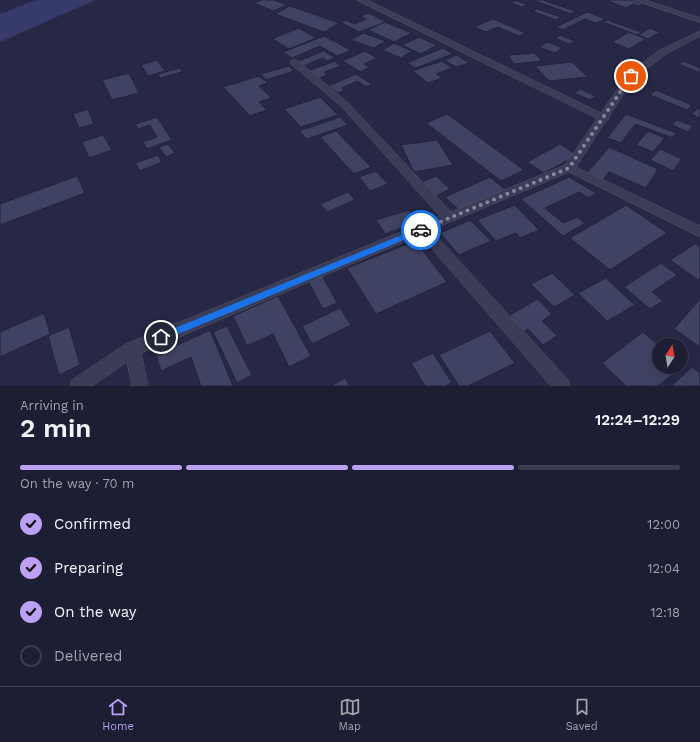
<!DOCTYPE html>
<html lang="en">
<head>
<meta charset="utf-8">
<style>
	body { margin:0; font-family:"Work Sans",sans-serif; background:#25273c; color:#f1f3f6; height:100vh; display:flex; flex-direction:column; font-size:15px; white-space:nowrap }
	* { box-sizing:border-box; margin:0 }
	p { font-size:13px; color:#a0a2ac }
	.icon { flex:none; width:22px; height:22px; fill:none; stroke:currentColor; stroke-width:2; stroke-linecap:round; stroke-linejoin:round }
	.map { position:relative; height:386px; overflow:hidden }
	.side { display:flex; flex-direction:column; background:#1c1e34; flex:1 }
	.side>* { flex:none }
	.needle { width:26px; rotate:12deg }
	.fabs { position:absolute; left:652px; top:338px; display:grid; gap:8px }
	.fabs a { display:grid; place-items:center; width:36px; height:36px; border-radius:50%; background:#1c1e34; box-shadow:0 4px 16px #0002,0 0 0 1px #3a3c4f; font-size:20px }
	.pin { position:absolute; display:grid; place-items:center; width:34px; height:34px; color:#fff; margin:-17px; border:2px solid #fff; border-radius:50%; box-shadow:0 1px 4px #0007 }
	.courier { position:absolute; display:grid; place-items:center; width:40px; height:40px; margin:-20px; border:3px solid #1a73e8; border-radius:50%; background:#fff; color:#222; box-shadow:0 1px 5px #0007 }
	.head em { font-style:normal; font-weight:600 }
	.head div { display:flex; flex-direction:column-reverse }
	.head { display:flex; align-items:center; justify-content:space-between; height:68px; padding:0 20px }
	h1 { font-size:26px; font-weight:600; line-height:30px }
	.bar { display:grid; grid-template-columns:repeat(4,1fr); gap:6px 4px; align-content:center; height:48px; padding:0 20px }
	.bar i { height:5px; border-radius:3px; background:#3a3c4f }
	.bar .current { background:#bca0f2 }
	.bar p { grid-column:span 4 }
	ol { padding:0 20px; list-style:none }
	li { display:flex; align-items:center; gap:12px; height:44px }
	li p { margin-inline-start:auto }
	li .icon { padding:4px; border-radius:50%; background:#bca0f2; color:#111; stroke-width:4 }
	li:last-child { color:#a0a2ac }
	li i { width:22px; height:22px; border:2px solid #3a3c4f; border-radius:50% }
	.tabs { display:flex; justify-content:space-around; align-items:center; height:56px; border-top:1px solid #3a3c4f; background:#1c1e34; font-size:11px; color:#a0a2ac }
	.tabs a { display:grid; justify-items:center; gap:2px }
	.tabs .current { color:#bca0f2 }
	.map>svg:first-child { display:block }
	.water { fill:#373b6b }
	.building { fill:#404263; stroke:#21233c }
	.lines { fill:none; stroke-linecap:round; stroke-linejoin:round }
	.minor-casing { stroke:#53546c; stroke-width:1 }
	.minor { fill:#3b3c55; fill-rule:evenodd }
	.route { fill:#1a73e8 }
	.done { stroke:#85869e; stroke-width:4; stroke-dasharray:0 7.2 }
</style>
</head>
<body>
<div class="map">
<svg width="700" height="386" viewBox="0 0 700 386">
	<rect width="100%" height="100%" fill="#262846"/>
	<!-- water -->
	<path class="water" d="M36,0H95L0,42V14Z"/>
	<!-- building -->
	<g class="building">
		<path d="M262,0H274L287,5L273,11L254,3Z"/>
		<path d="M516,0L527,5L522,7L511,3Z"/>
		<path d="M533,0H543L575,11L571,14Z"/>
		<path d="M611,0H631L644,4L639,6L633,4L626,8L608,1Z"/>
		<path d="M290,6L339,23L324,32L275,14Z"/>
		<path d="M537,9L561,17L556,20L532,11Z"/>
		<path d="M587,12L606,19L596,23L585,19L563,30L556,27Z"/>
		<path d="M369,13L386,22L359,32L340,22L346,20L354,24L366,19L360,16Z"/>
		<path d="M493,19L526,33L519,36L498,27L486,32L474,27Z"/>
		<path d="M607,20L641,32L637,35L603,22Z"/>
		<path d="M385,22L412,33L394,42L368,30Z"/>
		<path d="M299,28L316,38L289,49L272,39Z"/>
		<path d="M650,28L660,32L648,39L638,35Z"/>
		<path d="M629,32L646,39L629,49L612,42Z"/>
		<path d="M363,33L386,41L374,48L351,40Z"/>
		<path d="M560,35L575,41L569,44L555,38Z"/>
		<path d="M324,36L351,50L337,56L320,46L292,58L283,52Z"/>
		<path d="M419,37L437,45L421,54L402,45Z"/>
		<path d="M548,42L563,48L555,53L539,47Z"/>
		<path d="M394,43L412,51L401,58L382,50Z"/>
		<path d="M443,48L453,54L416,68L407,63Z"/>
		<path d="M324,51L335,58L327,61L323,58L303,66L296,62Z"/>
		<path d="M365,51L377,58L364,64L370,67L361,72L342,61Z"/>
		<path d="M534,53L542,61L514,64L508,55Z"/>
		<path d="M457,55L469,63L456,67L444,60Z"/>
		<path d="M157,60L165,71L148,76L141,65Z"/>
		<path d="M335,61L341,66L324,72L328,75L317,79L308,71Z"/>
		<path d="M442,61L452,68L436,74L443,78L428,83L412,71Z"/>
		<path d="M684,61L700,68V73L679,64Z"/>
		<path d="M572,62L588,77L549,81L535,66Z"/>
		<path d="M289,66L294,71L266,80L261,74Z"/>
		<path d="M180,68L182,72L160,78L158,74Z"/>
		<path d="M129,73L139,93L112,100L102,80Z"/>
		<path d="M356,74L372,84L366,87L357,81L342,88L345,90L338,93L328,86Z"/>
		<path d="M259,76L268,83L259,86L271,98L259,102L267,110L250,116L223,87Z"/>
		<path d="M580,89L596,96L590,100L574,93Z"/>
		<path d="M656,90L692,105L687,110L650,95Z"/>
		<path d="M320,97L338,115L301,127L284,109Z"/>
		<path d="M699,108L700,109V118L691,114Z"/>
		<path d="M88,109L94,124L79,128L73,114Z"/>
		<path d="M447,114L524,170L501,181L426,123Z"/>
		<path d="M626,114L676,133L673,138L635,124L621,143L607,138Z"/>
		<path d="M157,117L172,140L147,149L143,142L157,137L150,125L138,129L135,124Z"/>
		<path d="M340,117L348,125L307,139L299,131Z"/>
		<path d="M677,120L693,126L688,132L672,125Z"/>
		<path d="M336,131L371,167L354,174L320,137Z"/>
		<path d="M648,131L665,138L653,152L636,145Z"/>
		<path d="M103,135L112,150L89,158L82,142Z"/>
		<path d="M437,140L453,165L414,172L401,145Z"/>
		<path d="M168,144L175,153L166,157L159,147Z"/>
		<path d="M560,144L577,155L544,173L527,162Z"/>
		<path d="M609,147L658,169L646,188L609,172L603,180L587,173Z"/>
		<path d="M660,149L682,159L673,171L650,160Z"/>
		<path d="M158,155L162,162L140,171L135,163Z"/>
		<path d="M376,171L388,184L370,191L359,177Z"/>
		<path d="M77,176L85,193L0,225V204Z"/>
		<path d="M436,176L450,189L436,196L422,182Z"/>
		<path d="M490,177L506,190L460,211L445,197Z"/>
		<path d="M569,177L596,193L589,198L579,192L545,208L563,223L577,217L585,223L563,236L521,199Z"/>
		<path d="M348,192L355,200L327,212L320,204Z"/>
		<path d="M515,205L539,230L520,238L516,233L496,241L477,220Z"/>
		<path d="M626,205L667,233L610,270L570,238Z"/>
		<path d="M409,210L418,222L385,234L376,220Z"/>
		<path d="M470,220L491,241L459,255L440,233Z"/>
		<path d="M415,241L447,282L376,314L347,268Z"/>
		<path d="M695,244L700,247V279L698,280L670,260Z"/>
		<path d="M661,263L677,275L652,292L663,301L650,309L624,287Z"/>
		<path d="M552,273L575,295L554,307L531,284Z"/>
		<path d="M322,275L337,303L323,309L308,281Z"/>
		<path d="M606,278L635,305L607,321L578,293Z"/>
		<path d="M278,296L311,356L289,367L273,334L247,346L233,316Z"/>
		<path d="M538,299L552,314L542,321L557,336L543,345L528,329L523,332L508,316Z"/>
		<path d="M700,299V347L674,329Z"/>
		<path d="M340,308L351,325L312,344L302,326Z"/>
		<path d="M44,313L50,334L0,357V332Z"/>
		<path d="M227,326L252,375L237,383L213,332Z"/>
		<path d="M69,327L80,365L59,375L48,336Z"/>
		<path d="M210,330L233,386H201L191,357L161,371L156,355Z"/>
		<path d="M490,331L515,363L468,386H459L439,355Z"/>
		<path d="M643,332L659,346V367L683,366L658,386H626L602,363Z"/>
		<path d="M433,353L452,383L445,386H425L411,363Z"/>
		<path d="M692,367L700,373V386H671Z"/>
		<path d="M345,378L350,386H331Z"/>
	</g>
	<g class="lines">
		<!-- minor casing -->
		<g class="minor-casing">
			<g id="minor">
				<path d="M357,0H367L601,113L628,74L660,50L700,31V36L666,54L634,78L608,118L609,119L605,122L576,167L700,226V237L569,172L431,230L568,380L570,386H551L420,235L141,353L148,386H132L127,362L92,386H70L72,380L126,344L440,216L341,106L291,64V60H297L347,102L451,212L565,165L597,119Z"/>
				<path d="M634,0H645L700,18V22Z"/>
			</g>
		</g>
		<!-- minor -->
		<use href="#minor" class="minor"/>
	</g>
	<!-- route -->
	<path class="route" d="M421,227L423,228V232L164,340L161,341L157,337L158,335Z"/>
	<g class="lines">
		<!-- done -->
		<path class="done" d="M421,230L569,168L631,76"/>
	</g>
</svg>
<div class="fabs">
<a><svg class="needle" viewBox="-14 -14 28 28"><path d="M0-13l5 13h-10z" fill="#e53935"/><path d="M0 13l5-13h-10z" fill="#a0a2ac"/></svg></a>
</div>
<div class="pin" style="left:631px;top:76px;background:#ea580c"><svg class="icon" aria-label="bag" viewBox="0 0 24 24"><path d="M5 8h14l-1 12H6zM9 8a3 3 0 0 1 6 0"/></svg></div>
<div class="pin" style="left:161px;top:337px;background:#1f2937"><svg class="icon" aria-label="home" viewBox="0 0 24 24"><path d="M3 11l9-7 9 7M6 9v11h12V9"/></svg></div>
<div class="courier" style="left:421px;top:230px"><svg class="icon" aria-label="car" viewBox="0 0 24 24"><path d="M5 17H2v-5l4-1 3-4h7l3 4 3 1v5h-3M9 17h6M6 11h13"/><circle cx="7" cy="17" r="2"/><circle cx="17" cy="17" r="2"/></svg></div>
</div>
<section class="side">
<div class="head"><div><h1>2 min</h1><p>Arriving in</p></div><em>12:24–12:29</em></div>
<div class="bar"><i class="current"></i><i class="current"></i><i class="current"></i><i></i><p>On the way · 70 m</p></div>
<ol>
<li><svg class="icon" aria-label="check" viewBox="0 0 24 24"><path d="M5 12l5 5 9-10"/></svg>Confirmed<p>12:00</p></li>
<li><svg class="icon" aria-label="check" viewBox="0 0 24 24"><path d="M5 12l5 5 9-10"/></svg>Preparing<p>12:04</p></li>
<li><svg class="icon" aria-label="check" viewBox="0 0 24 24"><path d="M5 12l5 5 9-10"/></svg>On the way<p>12:18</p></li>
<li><i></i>Delivered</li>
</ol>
</section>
<nav class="tabs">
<a class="current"><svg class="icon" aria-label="home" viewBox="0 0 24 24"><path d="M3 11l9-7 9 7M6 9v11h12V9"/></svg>Home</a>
<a><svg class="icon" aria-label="map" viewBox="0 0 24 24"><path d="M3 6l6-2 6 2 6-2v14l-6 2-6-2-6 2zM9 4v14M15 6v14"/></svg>Map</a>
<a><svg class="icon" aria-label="saved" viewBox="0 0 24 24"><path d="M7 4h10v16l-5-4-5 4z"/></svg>Saved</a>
</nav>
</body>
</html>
